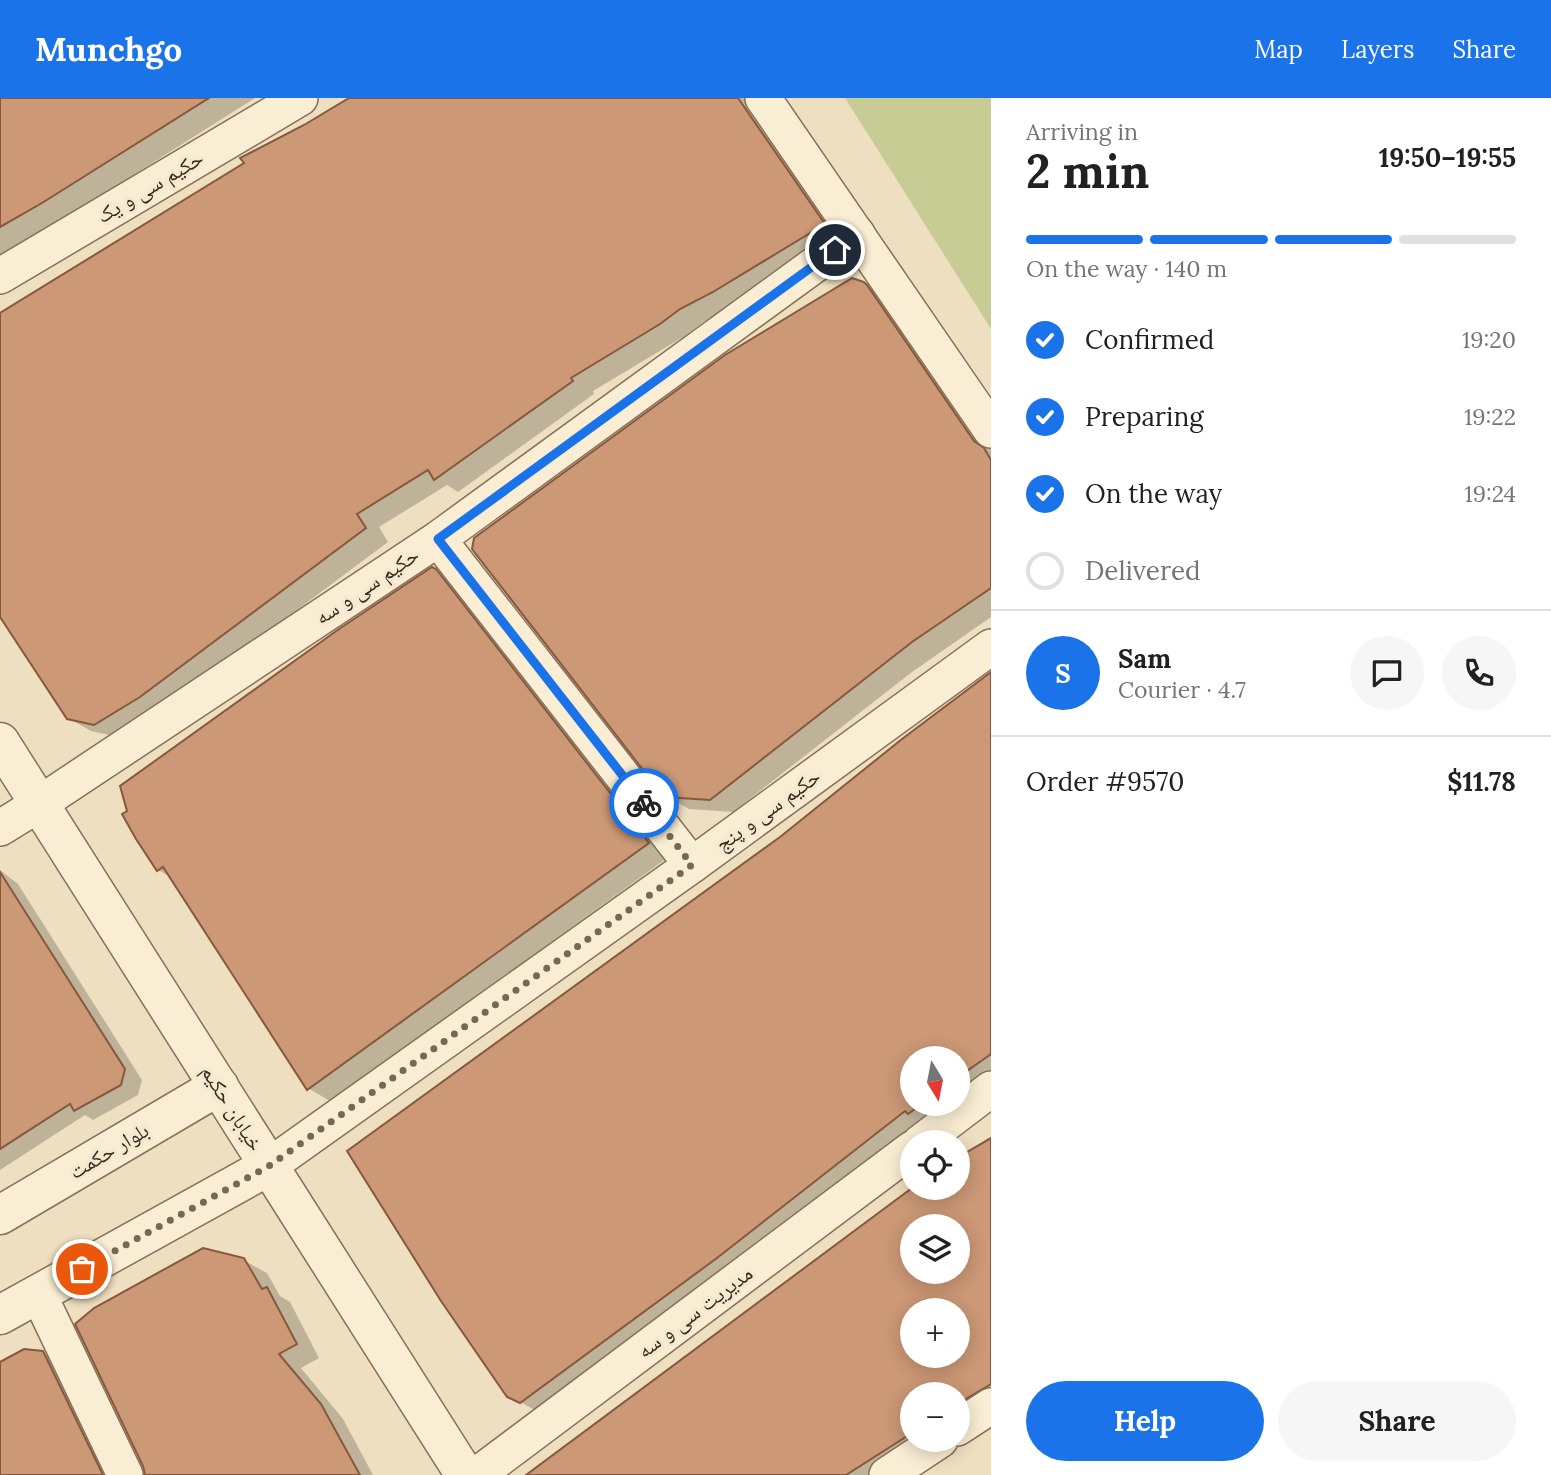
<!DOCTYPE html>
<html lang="en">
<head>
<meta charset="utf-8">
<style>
	body { margin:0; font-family:Lora,"Noto Naskh Arabic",serif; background:#f6f6f6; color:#202124; height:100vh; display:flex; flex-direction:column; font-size:26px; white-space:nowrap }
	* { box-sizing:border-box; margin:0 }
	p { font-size:23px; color:#757577 }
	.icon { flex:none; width:38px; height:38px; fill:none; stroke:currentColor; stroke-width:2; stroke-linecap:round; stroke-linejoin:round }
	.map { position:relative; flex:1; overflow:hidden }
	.panel { display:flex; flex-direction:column; background:#fff; width:560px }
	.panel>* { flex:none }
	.needle { width:46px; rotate:170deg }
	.tools { position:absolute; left:900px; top:948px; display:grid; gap:14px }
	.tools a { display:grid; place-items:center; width:70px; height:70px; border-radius:50%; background:#fff; box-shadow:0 4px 18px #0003; font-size:35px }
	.pin { position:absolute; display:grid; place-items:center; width:60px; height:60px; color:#fff; margin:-30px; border:4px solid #fff; border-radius:50%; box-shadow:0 2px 7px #0007 }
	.courier { position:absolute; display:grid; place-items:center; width:70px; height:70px; margin:-35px; border:5px solid #1a73e8; border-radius:50%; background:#fff; color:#222; box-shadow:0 2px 9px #0007 }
	.summary em { font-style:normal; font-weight:700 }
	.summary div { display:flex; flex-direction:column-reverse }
	.summary { display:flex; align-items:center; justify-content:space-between; height:119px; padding:0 35px }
	h1 { font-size:46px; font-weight:700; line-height:52px }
	.bar { display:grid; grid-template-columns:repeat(4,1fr); gap:10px 7px; align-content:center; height:84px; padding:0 35px }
	.bar i { height:9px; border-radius:5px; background:#e0e0e0 }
	.bar .selected { background:#1a73e8 }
	.bar p { grid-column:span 4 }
	.line { display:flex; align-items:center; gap:18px; padding:0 35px; border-top:2px solid #e0e0e0 }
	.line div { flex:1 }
	.round { display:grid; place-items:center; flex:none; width:74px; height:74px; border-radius:37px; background:#f6f6f6 }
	ol { padding:0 35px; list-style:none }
	li { display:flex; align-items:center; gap:21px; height:77px }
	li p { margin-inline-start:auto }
	li .icon { padding:7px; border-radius:50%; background:#1a73e8; color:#fff; stroke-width:4 }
	li:last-child { color:#757577 }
	li i { width:38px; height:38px; border:4px solid #e0e0e0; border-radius:50% }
	.action { display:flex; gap:14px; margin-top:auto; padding:14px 35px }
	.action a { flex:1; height:80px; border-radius:42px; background:#1a73e8; color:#fff; font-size:28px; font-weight:700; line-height:80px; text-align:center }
	.action a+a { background:#f6f6f6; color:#202124 }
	header { display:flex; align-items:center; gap:42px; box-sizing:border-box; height:98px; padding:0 35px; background:#1a73e8; color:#fff }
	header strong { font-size:33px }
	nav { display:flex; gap:38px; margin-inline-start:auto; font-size:24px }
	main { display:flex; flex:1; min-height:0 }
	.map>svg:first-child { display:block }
	.green { fill:#c7cc94 }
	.shadow { fill:#0003; fill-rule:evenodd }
	.building { fill:#cc9876; stroke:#86593e; stroke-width:2; fill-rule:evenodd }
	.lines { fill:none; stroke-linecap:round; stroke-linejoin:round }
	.minor-casing { stroke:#877058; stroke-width:38 }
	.tertiary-casing { stroke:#877058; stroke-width:41 }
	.minor { stroke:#f9edd3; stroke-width:35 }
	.tertiary { stroke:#f9edd3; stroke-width:38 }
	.done { stroke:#766856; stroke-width:7; stroke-dasharray:0 12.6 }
	.route { stroke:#1a73e8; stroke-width:9 }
	.labels { text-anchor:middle; stroke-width:7; stroke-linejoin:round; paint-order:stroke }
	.street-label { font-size:21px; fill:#36281d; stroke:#f5e9d0 }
</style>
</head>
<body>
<header>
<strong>Munchgo</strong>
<nav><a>Map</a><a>Layers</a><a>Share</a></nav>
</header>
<main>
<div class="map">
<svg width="991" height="1377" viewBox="0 0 991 1377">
	<rect width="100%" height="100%" fill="#eedfc0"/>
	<!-- green -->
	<path class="green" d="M845,0H991V231Z"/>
	<!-- shadow -->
	<g class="shadow">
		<path d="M0,0H255L67,119L0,157Z"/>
		<path d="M352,0H751L847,140L736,207L703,224L683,239L593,293L594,296L458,394L447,387L379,429L388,444L163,612L118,639L91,633L68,620L0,514V216Z"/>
		<path d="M863,185L887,199L991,349V519L912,574L733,714L689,711L665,697Z"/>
		<path d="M435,473L458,486L670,758L330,1003L308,990L173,780L158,772Z"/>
		<path d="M991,577V985L544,1317L509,1298L781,740ZM912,961H957V1006H912Z"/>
		<path d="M0,772L18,786L142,982L138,997L93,1022L85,1017L0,1072Z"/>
		<path d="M991,1043V1313L957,1334V1297H912V1342L888,1377H557L957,1090ZM912,1129H957V1174H912ZM912,1213H957V1258H912Z"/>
		<path d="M243,1162L267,1175L280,1198L290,1204L319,1260L301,1270L343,1321L373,1377H146Z"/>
		<path d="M43,1255L66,1268L118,1377H0V1267Z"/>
	</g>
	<!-- building -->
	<g class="building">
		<path d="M0,0H209L42,105L0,129Z"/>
		<path d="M349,0H738L825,126L713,194L680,211L660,226L571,280L573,283L434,382L428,372L357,416L366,430L140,599L94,627L67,621L0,519V215L244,65L240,60L304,27Z"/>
		<path d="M852,180L864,184L867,187L974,343L984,350L991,362V490L912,544L710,702L664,699L472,451L474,440L725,257Z"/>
		<path d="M432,469L436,471L649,745L307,992L163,769L157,773L136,741L122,716L127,713L120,688L339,531Z"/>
		<path d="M991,574V956L957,980V961H912V1006H922L908,1016L905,1013L717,1160L520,1305L507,1299L441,1203L347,1053L780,739L902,641Z"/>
		<path d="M0,774L125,971L121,987L74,1013L70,1006L0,1051Z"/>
		<path d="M991,1040V1286L986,1289L957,1306V1297H912V1335L846,1377H526L912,1090H957V1060ZM912,1129H957V1174H912ZM912,1213H957V1258H912Z"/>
		<path d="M203,1150L244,1160L262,1191L267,1189L297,1246L279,1256L321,1306L360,1377H145L143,1368L75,1226L94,1210Z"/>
		<path d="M24,1251L43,1253L103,1377H0V1264Z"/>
	</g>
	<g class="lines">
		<!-- minor casing -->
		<g class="minor-casing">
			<g id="minor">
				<path d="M763,0L991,332"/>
				<path d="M0,178L300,0"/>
				<path d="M438,441L692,767"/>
				<path d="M0,730L39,706L438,441L857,136"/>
				<path d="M920,1045L991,991"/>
				<path d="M269,1068L692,767L991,549"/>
				<path d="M38,1195L125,1377"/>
				<path d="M957,1330L991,1308"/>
				<path d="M477,1377L912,1051"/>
				<path d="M887,1377L940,1342"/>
			</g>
		</g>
		<!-- tertiary casing -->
		<g class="tertiary-casing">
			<g id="tertiary">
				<path d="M0,644L465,1377"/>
				<path d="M0,1117L219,988"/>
				<path d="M0,1217L269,1068"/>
			</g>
		</g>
		<!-- minor -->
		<use href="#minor" class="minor"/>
		<!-- tertiary -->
		<use href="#tertiary" class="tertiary"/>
	</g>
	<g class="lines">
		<!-- done -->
		<path class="done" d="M82,1171L269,1068L692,767L644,705"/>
		<!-- route -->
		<path class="route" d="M644,705L438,441L835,152"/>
	</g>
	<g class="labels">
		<!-- street labels -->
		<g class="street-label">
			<text transform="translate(150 89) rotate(-31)" y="7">حکیم سی و یک</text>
			<text transform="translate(367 488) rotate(-34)" y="7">حکیم سی و سه</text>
			<text transform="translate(768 712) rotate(-36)" y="7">حکیم سی و پنج</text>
			<text transform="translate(232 1010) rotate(58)" y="7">خیابان حکیم</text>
			<text transform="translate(109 1053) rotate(-31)" y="7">بلوار حکمت</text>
			<text transform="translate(695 1214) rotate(-37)" y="7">مدیریت سی و سه</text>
		</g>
	</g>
</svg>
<div class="tools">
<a><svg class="needle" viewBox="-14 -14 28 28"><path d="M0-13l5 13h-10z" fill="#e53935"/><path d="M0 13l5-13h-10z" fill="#757577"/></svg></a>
<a><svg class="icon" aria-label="locate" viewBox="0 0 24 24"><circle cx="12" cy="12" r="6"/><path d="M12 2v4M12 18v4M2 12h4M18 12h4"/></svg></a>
<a><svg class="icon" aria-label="layers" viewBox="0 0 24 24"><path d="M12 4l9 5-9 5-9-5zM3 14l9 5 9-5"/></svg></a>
<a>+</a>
<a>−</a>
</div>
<div class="pin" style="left:82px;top:1171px;background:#ea580c"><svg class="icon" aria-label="bag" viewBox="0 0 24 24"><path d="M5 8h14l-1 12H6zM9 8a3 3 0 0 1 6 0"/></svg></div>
<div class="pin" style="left:835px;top:152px;background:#1f2937"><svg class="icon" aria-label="home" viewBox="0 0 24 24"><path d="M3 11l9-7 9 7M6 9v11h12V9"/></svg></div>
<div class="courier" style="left:644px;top:705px"><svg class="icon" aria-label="bike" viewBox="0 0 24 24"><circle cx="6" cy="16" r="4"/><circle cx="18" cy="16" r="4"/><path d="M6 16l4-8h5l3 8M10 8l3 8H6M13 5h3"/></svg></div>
</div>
<section class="panel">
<div class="summary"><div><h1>2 min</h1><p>Arriving in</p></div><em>19:50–19:55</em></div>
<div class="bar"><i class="selected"></i><i class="selected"></i><i class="selected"></i><i></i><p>On the way · 140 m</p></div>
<ol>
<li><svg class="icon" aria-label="check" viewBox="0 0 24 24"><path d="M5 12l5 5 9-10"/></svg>Confirmed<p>19:20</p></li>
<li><svg class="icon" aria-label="check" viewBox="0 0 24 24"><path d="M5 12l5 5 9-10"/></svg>Preparing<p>19:22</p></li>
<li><svg class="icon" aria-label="check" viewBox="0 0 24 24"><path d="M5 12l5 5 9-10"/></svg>On the way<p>19:24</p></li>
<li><i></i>Delivered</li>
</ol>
<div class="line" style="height:126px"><b class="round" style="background:#1a73e8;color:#fff">S</b><div><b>Sam</b><p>Courier · 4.7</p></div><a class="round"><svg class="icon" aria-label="chat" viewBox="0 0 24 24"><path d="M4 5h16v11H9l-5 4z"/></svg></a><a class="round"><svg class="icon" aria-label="phone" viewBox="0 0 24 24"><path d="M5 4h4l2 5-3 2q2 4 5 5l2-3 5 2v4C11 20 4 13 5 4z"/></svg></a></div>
<div class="line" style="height:91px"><div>Order #9570</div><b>$11.78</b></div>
<div class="action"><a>Help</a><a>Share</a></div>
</section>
</main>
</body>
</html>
